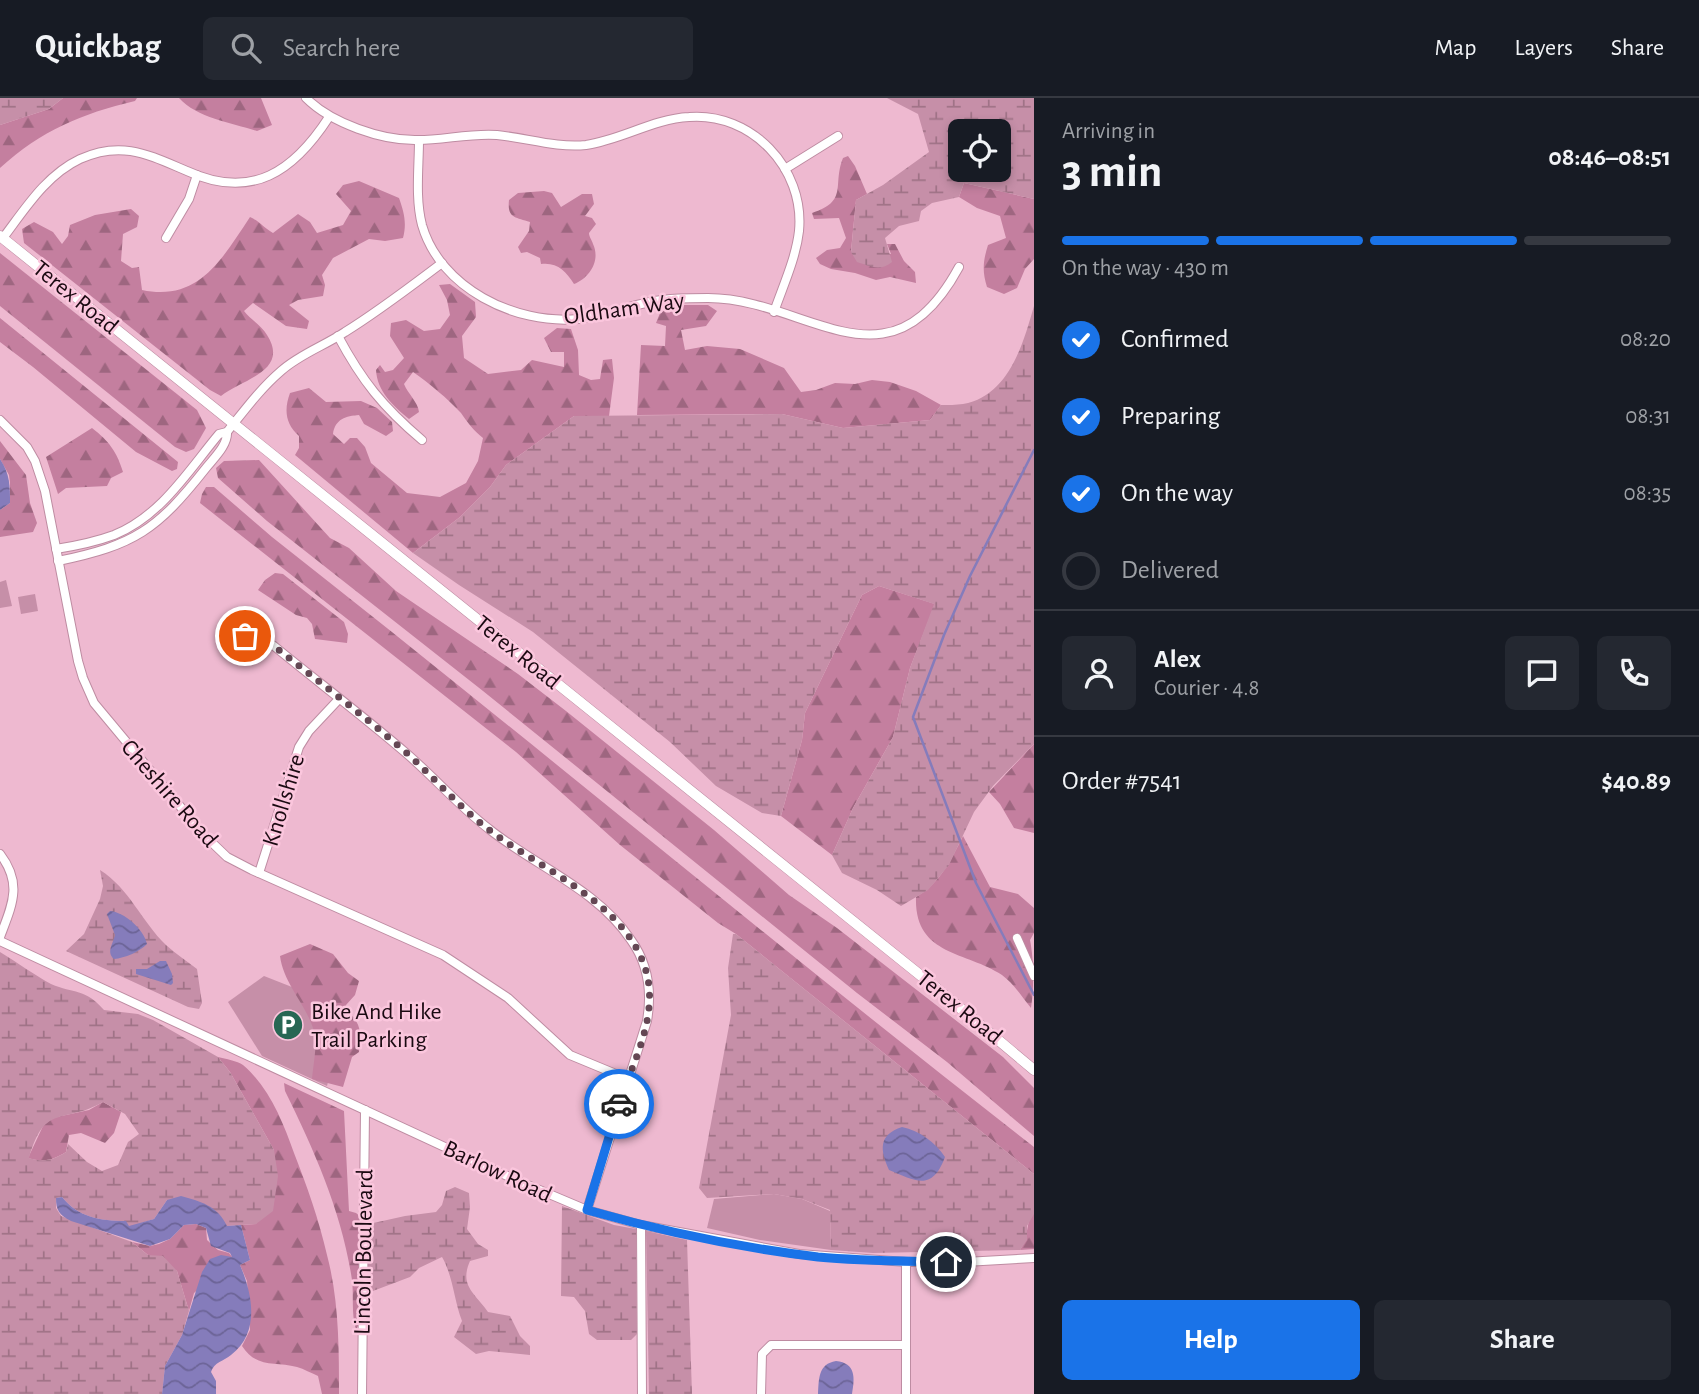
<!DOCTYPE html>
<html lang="en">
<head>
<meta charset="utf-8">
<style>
	body { margin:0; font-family:"Alegreya Sans",sans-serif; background:#242831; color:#f1f3f6; height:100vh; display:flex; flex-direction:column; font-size:26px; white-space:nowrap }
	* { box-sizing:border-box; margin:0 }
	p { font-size:23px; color:#9ea1a6 }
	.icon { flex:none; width:38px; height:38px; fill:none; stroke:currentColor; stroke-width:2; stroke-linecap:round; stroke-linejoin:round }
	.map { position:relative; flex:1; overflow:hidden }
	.details { display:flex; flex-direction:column; background:#171b24; width:665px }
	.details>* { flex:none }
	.controls { position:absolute; left:948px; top:21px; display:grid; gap:14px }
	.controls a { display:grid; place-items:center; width:63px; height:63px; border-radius:10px; background:#171b24; box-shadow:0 4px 10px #0003; font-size:35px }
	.pin { position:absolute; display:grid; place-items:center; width:60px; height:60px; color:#fff; margin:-30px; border:4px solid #fff; border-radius:50%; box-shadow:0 2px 7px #0007 }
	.courier { position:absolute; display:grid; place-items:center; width:70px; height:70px; margin:-35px; border:5px solid #1a73e8; border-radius:50%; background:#fff; color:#222; box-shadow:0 2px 9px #0007 }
	.headline em { font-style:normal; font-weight:700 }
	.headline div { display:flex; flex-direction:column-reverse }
	.headline { display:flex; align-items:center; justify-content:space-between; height:119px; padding:0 28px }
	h1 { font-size:46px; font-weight:700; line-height:52px }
	.bar { display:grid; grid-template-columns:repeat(4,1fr); gap:10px 7px; align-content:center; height:84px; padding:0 28px }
	.bar i { height:9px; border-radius:5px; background:#363941 }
	.bar .current { background:#1a73e8 }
	.bar p { grid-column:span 4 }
	.line { display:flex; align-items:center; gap:18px; padding:0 28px; border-top:2px solid #363941 }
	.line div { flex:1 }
	.round { display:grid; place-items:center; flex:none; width:74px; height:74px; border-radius:10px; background:#242831 }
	ol { padding:0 28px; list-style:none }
	li { display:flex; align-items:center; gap:21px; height:77px }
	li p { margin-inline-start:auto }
	li .icon { padding:7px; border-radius:50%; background:#1a73e8; color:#fff; stroke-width:4 }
	li:last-child { color:#9ea1a6 }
	li i { width:38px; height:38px; border:4px solid #363941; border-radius:50% }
	.primary-button { display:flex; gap:14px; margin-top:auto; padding:14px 28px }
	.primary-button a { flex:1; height:80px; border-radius:10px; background:#1a73e8; color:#fff; font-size:28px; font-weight:700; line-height:80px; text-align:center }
	.primary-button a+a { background:#242831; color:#f1f3f6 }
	header { display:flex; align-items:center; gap:42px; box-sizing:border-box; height:98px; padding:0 35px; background:#171b24; border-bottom:2px solid #363941 }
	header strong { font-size:33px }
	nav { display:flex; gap:38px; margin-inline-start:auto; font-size:24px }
	.search { width:490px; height:63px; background:#242831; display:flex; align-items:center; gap:18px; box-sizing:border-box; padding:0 24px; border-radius:10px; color:#9ea1a6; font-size:26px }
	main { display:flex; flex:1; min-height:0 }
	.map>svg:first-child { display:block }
	.green { fill:#c68fa8 }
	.forest { fill:url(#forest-firs) }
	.wetland { fill:url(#wetland-marsh); fill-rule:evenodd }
	.water { fill:url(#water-waves) }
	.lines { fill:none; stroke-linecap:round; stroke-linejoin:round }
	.stream { stroke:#857cbb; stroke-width:2.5 }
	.minor-casing { stroke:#be8ca2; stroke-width:10 }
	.major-casing { stroke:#be8ca2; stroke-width:11 }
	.minor { stroke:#fff; stroke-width:8 }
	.major { stroke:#fff; stroke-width:10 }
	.done { stroke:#644754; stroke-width:7; stroke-dasharray:0 12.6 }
	.route { stroke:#1a73e8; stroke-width:9 }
	.labels { text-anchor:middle; stroke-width:5; stroke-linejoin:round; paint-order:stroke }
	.street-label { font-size:24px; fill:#1a0911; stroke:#fbc6dd }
	.poi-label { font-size:24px; fill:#1a0911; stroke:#fbc6dd; text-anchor:start }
</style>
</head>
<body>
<header>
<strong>Quickbag</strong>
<div class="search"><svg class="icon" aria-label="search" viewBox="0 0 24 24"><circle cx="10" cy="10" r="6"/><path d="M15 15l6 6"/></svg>Search here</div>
<nav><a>Map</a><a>Layers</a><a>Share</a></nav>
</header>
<main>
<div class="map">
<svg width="1034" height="1296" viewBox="0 0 1034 1296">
	<defs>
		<pattern id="forest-firs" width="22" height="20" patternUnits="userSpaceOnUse" patternTransform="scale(1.75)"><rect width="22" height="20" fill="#c47f9f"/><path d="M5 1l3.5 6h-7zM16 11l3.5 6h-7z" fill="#9e6680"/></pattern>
		<pattern id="wetland-marsh" width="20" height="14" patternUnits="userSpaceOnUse" patternTransform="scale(1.75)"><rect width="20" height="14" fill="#c68fa8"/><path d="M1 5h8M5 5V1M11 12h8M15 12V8" fill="none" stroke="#a07387"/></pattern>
		<pattern id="water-waves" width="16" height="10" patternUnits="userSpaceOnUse" patternTransform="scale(1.75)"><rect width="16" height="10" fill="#857cbb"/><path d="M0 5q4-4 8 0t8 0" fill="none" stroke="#6c6497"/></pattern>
	</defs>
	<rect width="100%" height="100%" fill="#eeb9d0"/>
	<!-- green -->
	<g class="green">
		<path d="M6,482L12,508L0,510V484Z"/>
		<path d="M35,496L38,513L21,516L18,499Z"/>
		<path d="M264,878L297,891L324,931L329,980L327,988L262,958L228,904Z"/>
		<path d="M774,1096L802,1101L830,1113L831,1152L760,1142L707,1130L714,1101Z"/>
	</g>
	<!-- forest -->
	<g class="forest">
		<path d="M63,0H137L135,3C81,16 42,32 0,70V27L49,11Z"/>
		<path d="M179,0H261L272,27L257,33C232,25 197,20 179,0Z"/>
		<path d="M848,58L855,68L867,96L856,102L851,153L891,156L887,146H895L904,163L915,174L916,185L890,179L876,182L855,175L831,171L820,166L816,160L827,152L840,150L846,140L839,120L814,121L812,115C849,103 832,87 843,60Z"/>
		<path d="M359,83L399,100C404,114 407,125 403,140L385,143L369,141L333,160L322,177L325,187L323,198L298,202L289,207L309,223L307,231L286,228L253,205L244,213C250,221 262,228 267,237C290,273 242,281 221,298L210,292L24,145L22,131L34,124L53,134L62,146L68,138L70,127L95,117L131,111L139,118L137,129L123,136L121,163L132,170L139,169L142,192C199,204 222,161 250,119C259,123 264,130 273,135L298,116L310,124L317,135L343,127L351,113L336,96L343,87Z"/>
		<path d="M964,85L1034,101V161L1025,171L1017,190L1004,196L987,189C982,173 983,163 988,147L1006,140L1000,118L977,110L959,99Z"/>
		<path d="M544,93L552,95L561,109L582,96H592L594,106L585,118L592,120L596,126L589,135C589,139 592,142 593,146C601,163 589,180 574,186C566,173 557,164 541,166L540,160L527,154L521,155L518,149L529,133L530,124C515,119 507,120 509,102L518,95Z"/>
		<path d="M0,155L197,312L206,330L194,351L186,354L175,349L0,208Z"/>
		<path d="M450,186L475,204L476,219L462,238L464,260L488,276L521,272L532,262L564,269V254H551L544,240L557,230L571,231L578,252L579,277L591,282L600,281L603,262L612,261L614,280L609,318H574L506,367L490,389L460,419L413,455L295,357L299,350V338C285,326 284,311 290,295L309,290L326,304L361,303L377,310L392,324L393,333L386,338L364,326L359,317C346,318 335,321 333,336L344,346L350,340H357L365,349L371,365L407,395L440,399L466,385L478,363L483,340C474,333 468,325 461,315C447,300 430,286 413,274L404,286C408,296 418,304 419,314L409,321C393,308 377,293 376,272L380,267L385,274L393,272L404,260L390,238L391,225L406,222L424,233L440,231L450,217L447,202L439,187Z"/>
		<path d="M675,207H708L717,213L706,228L681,232L685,252L707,248L740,251L784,270L801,294L816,292L835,285L855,286L872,282L890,284L916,293L941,307L930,322L843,330L782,316L637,317L641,247L665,248L666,228L656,225L660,215Z"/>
		<path d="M0,220L178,364L177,371L172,373L136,354L33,269L0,244Z"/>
		<path d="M92,330C109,343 117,354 123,374L111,380L107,388L66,390L58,396L46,359Z"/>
		<path d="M0,343L26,377L30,405L37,425L33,434L0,439V412L10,405V385L9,377L0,361Z"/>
		<path d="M259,362L330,440L349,450L396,493L518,576L566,613L714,732L789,797L837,830L1003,959L1034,990V1038L947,964L857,895L483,593L267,423L218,380L216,370L224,363Z"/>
		<path d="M206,389H214L272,439C528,640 777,849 1034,1049V1076L736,836L718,825L620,747L516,654L200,405L202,396Z"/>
		<path d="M275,475L283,476L344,524L348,536L347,545L315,541L312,526L307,520L296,517L258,492L265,482Z"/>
		<path d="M879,488L935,506L910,570L893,639L853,710L832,757L781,718L802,642L805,615L862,497Z"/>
		<path d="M1034,646V735L1014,730L1000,706L989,694Z"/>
		<path d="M963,738L990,789L1018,796L1034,810V835L1030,842C1034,861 1034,892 1031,910C1022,899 1014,886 1002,877C966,853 914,858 916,799C940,785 951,762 963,738Z"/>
		<path d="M310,846L333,856L348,875L359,883L355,897L346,907C348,914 352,917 356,923C362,932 360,943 359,954L352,959L343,989L312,981C313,968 317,949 315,937C308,907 284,888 280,858Z"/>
		<path d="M218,959C226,961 237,963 243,967C269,989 283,1024 294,1055C307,1088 319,1122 327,1157C339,1202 339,1250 339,1296H322L318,1278C311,1275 304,1271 297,1269C275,1263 257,1271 242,1248L250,1232L247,1183L240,1167L250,1162L241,1127L256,1126L274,1052L230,974Z"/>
		<path d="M284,985L344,1013L349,1113L356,1115L361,1119L359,1227L356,1231C351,1215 354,1199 352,1182C342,1115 315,1054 285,993Z"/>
		<path d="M103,1004L121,1014L114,1035L105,1045L81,1035L69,1037L66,1054C53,1062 43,1065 28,1060L43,1028L52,1020L89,1012Z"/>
		<path d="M1034,1115V1151L1020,1152C1028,1140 1026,1130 1031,1116Z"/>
		<path d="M196,1126L206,1130L207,1142L218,1152L229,1155L233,1160L194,1195L189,1213L177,1173L148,1157L132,1144L150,1148L159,1146L170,1141L184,1127Z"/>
	</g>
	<!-- wetland -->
	<g class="wetland">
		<path d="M0,0H63L49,11L0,27Z"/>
		<path d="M887,0H1034V101L964,85L959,99L932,105L921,113L919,123L899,128L885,140L892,164C880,174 870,168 857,164L851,154L856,102L883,87L929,54L918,16ZM961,33H999V72H961Z"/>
		<path d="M1034,208V646L993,688L974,714L949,767L928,792L901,808L877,792L842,775L832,757L853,710L893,639L910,570L934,506L879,488L862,497L805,615L802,642L781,718L762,715L716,688L670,644L533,534L459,487L413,455L460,419L490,389L506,367L574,318L782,316L843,330L930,322L941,307C948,307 956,307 963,306C1009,298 1023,246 1034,208Z"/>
		<path d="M100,772C129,790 142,824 166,847C176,856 187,863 197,871L202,905L199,911L188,909L66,853L84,836L100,801L103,788Z"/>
		<path d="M733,836H736L1034,1076V1116L1027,1128V1142L1020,1152L873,1155L831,1152L830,1112L802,1101L774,1096L707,1100L699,1090L731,917L728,870Z"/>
		<path d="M0,854C17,864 34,877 51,886C74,896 85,890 104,912L138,916L153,922L218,959L230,974L274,1052L278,1078L273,1113L256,1126L227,1128L167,1102L154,1121L129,1129L125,1123C100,1123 78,1119 62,1099L56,1100V1110L61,1118L132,1144L148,1157L163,1158L177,1173L189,1213L182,1237L165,1268L162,1296H0ZM103,1004L125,1016L139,1036L128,1044L118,1067L102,1073L87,1064L68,1046L66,1054C53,1062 44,1065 29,1060C45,1004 63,1027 103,1004Z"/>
		<path d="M455,1089L469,1095L470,1109L467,1131L478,1146L488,1152V1158L470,1163C459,1188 475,1195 488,1214L510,1218L520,1238L530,1248V1257L489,1253L476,1256L454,1239L462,1223C454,1202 453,1178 442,1159L419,1170L410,1179L365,1196L369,1126L405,1118L436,1114L442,1107L446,1093Z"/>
		<path d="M562,1108L614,1127L636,1131L637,1236L631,1242H597L589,1236L585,1213L574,1199L561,1198Z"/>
		<path d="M646,1133L687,1142L692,1296H649Z"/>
	</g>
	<!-- water -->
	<g class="water">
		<path d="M0,361C10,376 10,388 10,405L0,412Z"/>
		<path d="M110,813C124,814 144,831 147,846C139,854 125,860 114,861C106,854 113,846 115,837L107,816Z"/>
		<path d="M160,863H166L172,876L173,885L171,887L136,876V871H147Z"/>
		<path d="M902,1029C920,1033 935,1044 945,1059C932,1094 916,1083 889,1072C880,1052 878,1037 902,1029Z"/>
		<path d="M181,1098C200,1103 218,1108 227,1128L241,1127L250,1162L240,1167C253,1197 260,1235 231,1257C224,1263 214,1264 211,1274L216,1283V1296H162L165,1268L182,1237L202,1174L210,1161L221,1157L232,1159L230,1155L211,1148L206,1130L196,1126L184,1127L170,1141L150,1148L71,1123C59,1117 56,1112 56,1100L62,1099C78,1119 100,1123 126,1123L129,1128L154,1121L167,1102Z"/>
		<path d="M836,1263C856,1265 855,1280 852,1296H818C819,1281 818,1266 836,1263Z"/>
	</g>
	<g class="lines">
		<!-- stream -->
		<path class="stream" d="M1034,352L970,478L944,537L913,619L976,785L1034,897"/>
		<!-- minor casing -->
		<g class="minor-casing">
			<g id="minor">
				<path d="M306,0C331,25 382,43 418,42C444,42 470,35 497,37C527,40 556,50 586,47C621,42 653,21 689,19C751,14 805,70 799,133C796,160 783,188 774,214"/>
				<path d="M419,42C419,69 415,100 422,127C440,190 515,227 578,221C602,218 626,209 650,204C669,200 688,200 708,200C807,200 888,300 959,169"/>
				<path d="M785,71L838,38"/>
				<path d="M3,140C25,111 46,77 80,61C122,42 149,57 187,73C252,103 294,73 329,19"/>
				<path d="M166,140L189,101L197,77"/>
				<path d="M338,238C362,283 383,309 422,342"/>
				<path d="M0,322L27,349L35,363L45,393L78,563L83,580L94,605L204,737L227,759L252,772L443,857L508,900L570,957L628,981"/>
				<path d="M56,451C75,448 95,444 114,437C161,418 188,373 219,336L227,334C244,313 260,291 281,273C300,256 324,248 345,234C379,213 410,189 442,165"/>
				<path d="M58,463C135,447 157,432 206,370C214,360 228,347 227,334"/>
				<path d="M245,538L258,540L274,548C318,584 363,618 406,655C435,680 459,708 489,731C535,768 597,791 631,842C649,867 652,894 647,923L587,1112"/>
				<path d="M0,756C23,786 12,807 0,839"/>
				<path d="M259,775L299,649L309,633L339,601"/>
				<path d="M1017,840L1034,878"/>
				<path d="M0,843L516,1082L587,1112L641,1127L799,1156L906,1164H965L1034,1160"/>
				<path d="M641,1127L642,1296"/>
				<path d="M362,1296L365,1012"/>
				<path d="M761,1296L762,1256L771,1247H905"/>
				<path d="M906,1296V1164"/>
			</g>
		</g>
		<!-- major casing -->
		<g class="major-casing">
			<path id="major" d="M0,138L935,889L1034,972"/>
		</g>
		<!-- minor -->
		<use href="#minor" class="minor"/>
		<!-- major -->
		<use href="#major" class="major"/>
	</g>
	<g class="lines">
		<!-- done -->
		<path class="done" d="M245,538L258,540L274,548C319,584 366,619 410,658C435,681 457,706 483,727C536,770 626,803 646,873C659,918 633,964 619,1006"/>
		<!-- route -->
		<path class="route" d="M619,1006L587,1112C661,1133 742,1150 818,1159C860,1163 903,1163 946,1164"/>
	</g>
	<!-- icons -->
	<defs>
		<g id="parking-disc" transform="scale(1.575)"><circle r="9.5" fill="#286754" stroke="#fbc6dd"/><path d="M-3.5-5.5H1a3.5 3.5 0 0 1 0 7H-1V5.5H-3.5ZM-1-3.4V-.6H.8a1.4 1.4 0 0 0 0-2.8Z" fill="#fff"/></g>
	</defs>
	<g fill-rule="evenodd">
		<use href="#parking-disc" x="288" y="927"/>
	</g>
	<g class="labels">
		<!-- street labels -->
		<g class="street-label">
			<text transform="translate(76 199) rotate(39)" y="8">Terex Road</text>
			<text transform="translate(624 210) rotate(-8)" y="8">Oldham Way</text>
			<text transform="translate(518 554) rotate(39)" y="8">Terex Road</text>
			<text transform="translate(170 695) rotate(49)" y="8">Cheshire Road</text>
			<text transform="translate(283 702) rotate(-73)" y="8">Knollshire</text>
			<text transform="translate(960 909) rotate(39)" y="8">Terex Road</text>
			<text transform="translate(498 1073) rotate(25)" y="8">Barlow Road</text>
			<text transform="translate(363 1154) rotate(-89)" y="8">Lincoln Boulevard</text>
		</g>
		<!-- poi labels -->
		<g class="poi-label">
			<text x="311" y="921">Bike And Hike<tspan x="311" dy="28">Trail Parking</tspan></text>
		</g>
	</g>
</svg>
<div class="controls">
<a><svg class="icon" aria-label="locate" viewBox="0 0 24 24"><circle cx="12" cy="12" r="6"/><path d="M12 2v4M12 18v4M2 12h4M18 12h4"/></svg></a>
</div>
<div class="pin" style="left:245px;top:538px;background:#ea580c"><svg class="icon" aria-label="bag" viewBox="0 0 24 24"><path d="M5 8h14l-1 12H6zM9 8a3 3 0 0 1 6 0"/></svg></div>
<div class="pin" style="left:946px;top:1164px;background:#1f2937"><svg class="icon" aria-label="home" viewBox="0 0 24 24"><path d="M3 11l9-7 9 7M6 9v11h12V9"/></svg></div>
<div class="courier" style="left:619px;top:1006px"><svg class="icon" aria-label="car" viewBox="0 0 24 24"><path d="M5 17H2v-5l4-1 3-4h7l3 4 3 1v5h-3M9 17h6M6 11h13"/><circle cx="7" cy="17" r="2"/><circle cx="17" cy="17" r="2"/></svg></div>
</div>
<section class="details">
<div class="headline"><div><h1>3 min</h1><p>Arriving in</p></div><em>08:46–08:51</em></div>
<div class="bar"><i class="current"></i><i class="current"></i><i class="current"></i><i></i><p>On the way · 430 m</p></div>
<ol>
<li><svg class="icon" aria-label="check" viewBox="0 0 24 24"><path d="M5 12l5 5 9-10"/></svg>Confirmed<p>08:20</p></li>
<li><svg class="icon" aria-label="check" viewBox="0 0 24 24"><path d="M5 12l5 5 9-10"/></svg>Preparing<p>08:31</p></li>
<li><svg class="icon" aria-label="check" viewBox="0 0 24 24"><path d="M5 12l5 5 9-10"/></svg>On the way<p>08:35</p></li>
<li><i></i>Delivered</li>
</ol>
<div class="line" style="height:126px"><a class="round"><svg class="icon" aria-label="person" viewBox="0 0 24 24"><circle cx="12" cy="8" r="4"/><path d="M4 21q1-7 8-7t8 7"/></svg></a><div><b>Alex</b><p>Courier · 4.8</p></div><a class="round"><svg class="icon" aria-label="chat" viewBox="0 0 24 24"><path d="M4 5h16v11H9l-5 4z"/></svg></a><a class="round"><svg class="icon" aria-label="phone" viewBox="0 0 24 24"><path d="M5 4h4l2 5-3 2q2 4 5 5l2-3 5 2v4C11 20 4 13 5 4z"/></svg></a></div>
<div class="line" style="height:91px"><div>Order #7541</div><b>$40.89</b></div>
<div class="primary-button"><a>Help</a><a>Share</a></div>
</section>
</main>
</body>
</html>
